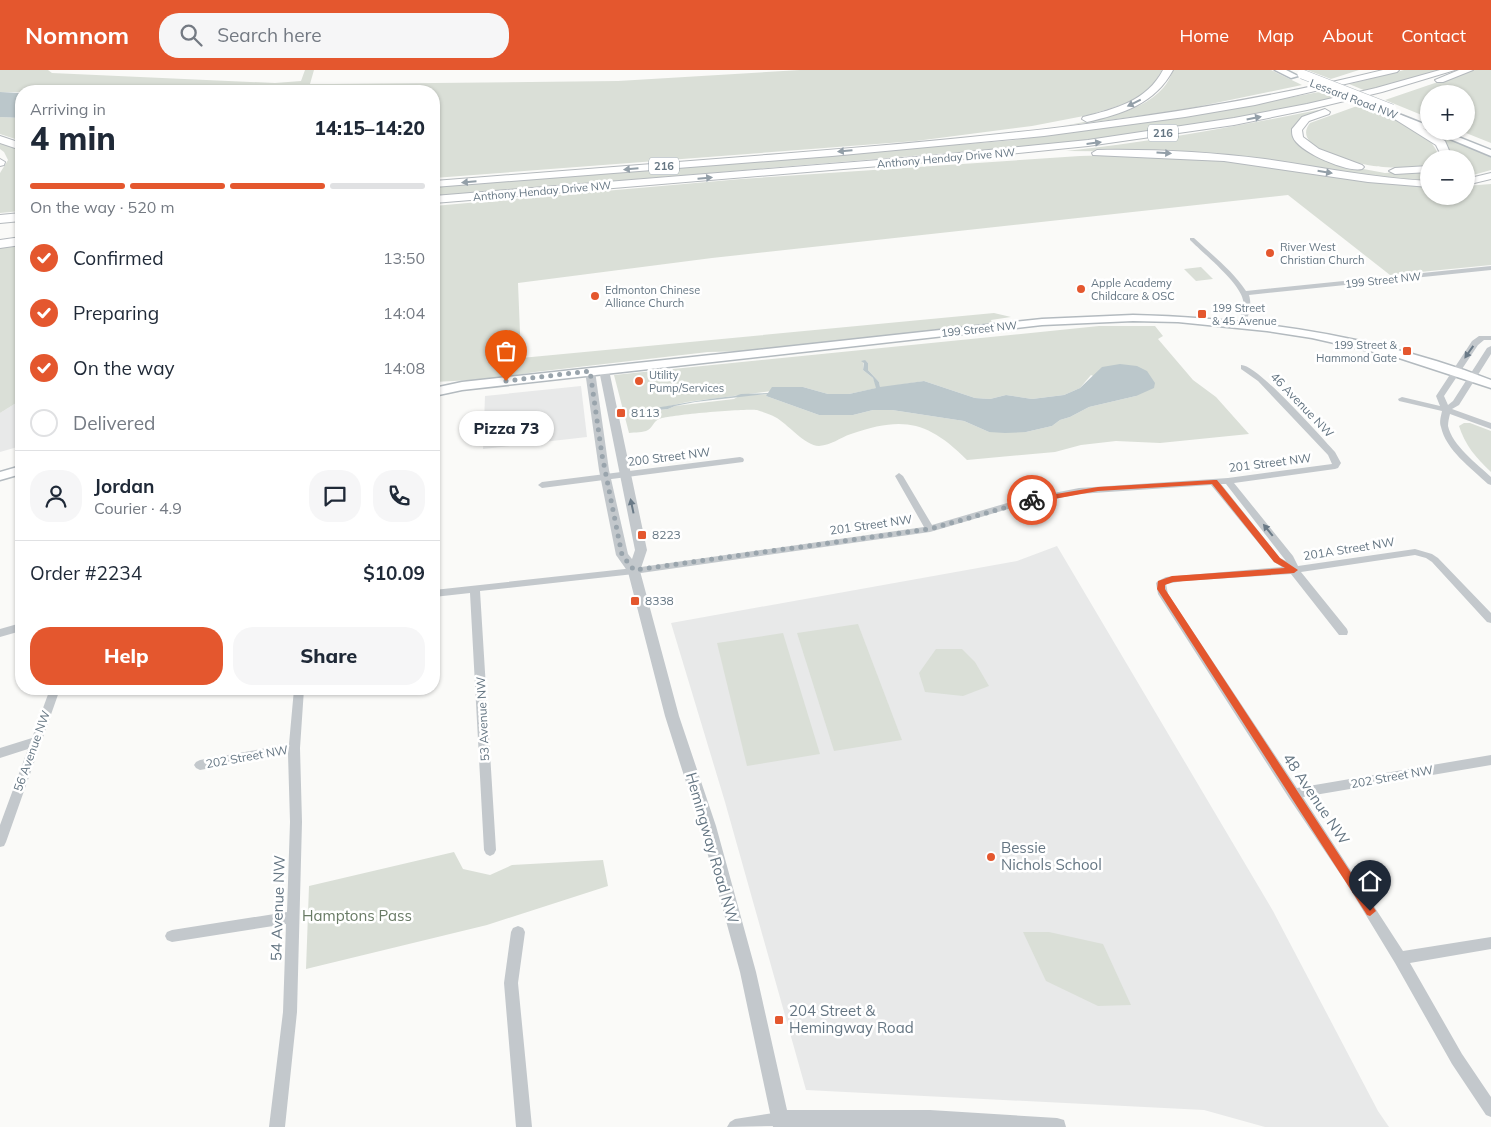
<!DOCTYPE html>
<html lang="en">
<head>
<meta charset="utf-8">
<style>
	body { margin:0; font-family:Mulish,sans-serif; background:#f6f6f7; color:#1f2937; height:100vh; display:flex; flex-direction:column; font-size:19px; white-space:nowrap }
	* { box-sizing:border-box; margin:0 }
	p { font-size:16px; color:#747a83 }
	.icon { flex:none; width:28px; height:28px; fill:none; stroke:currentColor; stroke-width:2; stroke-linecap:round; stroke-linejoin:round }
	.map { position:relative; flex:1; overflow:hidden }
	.side { position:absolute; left:15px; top:15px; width:425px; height:610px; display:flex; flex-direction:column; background:#fff; border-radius:20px; box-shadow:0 1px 4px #0004 }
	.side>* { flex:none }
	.controls { position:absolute; left:1420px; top:15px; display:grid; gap:10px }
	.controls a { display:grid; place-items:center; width:55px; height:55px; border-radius:50%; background:#fff; box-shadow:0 1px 4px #0004; font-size:25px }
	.pin { position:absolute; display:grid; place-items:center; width:42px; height:42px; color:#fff; margin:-51px -21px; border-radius:50% 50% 50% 0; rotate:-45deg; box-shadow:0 0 5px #0007 }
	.pin .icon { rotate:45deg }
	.courier { position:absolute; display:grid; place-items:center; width:50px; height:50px; margin:-25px; border:4px solid #e4572e; border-radius:50%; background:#fff; color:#222; box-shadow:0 1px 6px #0007 }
	.bubble { position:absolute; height:35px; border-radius:18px; background:#fff; box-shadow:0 1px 4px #0004; font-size:16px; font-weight:800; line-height:35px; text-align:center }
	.head em { font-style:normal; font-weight:800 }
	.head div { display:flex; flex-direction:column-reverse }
	.head { display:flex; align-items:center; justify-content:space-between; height:85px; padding:0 15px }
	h1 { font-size:32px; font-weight:800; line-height:38px }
	.bar { display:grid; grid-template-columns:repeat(4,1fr); gap:8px 5px; align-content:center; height:60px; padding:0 15px }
	.bar i { height:6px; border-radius:4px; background:#e0e1e3 }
	.bar .current { background:#e4572e }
	.bar p { grid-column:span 4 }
	.line { display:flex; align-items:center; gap:12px; padding:0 15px; border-top:1px solid #e0e1e3 }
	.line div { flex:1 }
	.round { display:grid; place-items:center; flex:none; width:52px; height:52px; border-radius:20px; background:#f6f6f7 }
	ol { padding:0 15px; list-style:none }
	li { display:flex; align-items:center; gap:15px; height:55px }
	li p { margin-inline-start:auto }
	li .icon { padding:5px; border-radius:50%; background:#e4572e; color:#fff; stroke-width:4 }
	li:last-child { color:#747a83 }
	li i { width:28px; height:28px; border:2px solid #e0e1e3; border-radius:50% }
	.action { display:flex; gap:10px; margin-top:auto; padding:10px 15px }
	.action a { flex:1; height:58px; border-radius:20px; background:#e4572e; color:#fff; font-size:20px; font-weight:800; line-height:58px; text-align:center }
	.action a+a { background:#f6f6f7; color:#1f2937 }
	header { display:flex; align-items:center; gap:30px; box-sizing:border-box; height:70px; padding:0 25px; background:#e4572e; color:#fff }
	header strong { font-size:24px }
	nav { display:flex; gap:28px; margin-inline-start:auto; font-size:18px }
	.search { width:350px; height:45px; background:#f6f6f7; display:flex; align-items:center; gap:12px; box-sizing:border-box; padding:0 18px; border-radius:20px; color:#747a83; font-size:19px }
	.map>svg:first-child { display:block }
	.built { fill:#e8e9e9 }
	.green { fill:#dadfd7; fill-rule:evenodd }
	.water { fill:#bbc7cb }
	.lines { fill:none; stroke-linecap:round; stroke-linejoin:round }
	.secondary-casing { stroke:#b3babf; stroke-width:3 }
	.motorway-casing { stroke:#b4b9bd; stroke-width:2 }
	.minor { fill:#c3c8cc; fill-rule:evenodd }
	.tertiary { fill:#c3c8cc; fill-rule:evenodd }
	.secondary { fill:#fff; fill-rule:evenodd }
	.motorway { fill:#fff; fill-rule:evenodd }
	.secondary-bridge-casing { stroke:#b3babf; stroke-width:10; stroke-linecap:butt }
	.secondary-bridge { stroke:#fff; stroke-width:9 }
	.oneway { fill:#939fa8 }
	.oneway2 { fill:#6a7a87 }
	.route { fill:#e4572e }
	.done { stroke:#99a4ac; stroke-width:5; stroke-dasharray:0 9 }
	.poi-dot { fill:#e4572e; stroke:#fff; stroke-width:2 }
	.labels { text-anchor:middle; stroke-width:5; stroke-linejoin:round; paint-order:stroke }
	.far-street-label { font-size:11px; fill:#657683; stroke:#fff }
	.shield { fill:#fff; stroke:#939fa8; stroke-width:1 }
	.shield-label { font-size:11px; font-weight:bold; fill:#657683 }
	.far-poi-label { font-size:11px; fill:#657683; stroke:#fff; text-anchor:start }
	.street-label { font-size:12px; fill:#657683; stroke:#fff }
	.poi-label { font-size:12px; fill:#657683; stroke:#fff; text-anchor:start }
	.near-street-label { font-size:15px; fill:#657683; stroke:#fff }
	.near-poi-label { font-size:15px; fill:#657683; stroke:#fff; text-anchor:start }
	.near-park-label { font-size:15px; fill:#687a64; stroke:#fff }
</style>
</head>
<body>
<header>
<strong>Nomnom</strong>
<div class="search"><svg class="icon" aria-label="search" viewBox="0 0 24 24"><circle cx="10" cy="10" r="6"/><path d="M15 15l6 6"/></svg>Search here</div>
<nav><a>Home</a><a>Map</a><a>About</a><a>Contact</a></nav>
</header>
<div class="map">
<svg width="1491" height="1057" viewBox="0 0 1491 1057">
	<rect width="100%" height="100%" fill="#fafaf8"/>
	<!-- built -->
	<g class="built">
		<path d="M581,316L587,367L483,379L485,326Z"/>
		<path d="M21,330V376L0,382V343Z"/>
		<path d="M1057,476L1273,841L1378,1041L1389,1057H1265L1204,1040L806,1020L725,732L671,553L1017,491Z"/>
	</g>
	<!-- green -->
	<g class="green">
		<path d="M0,0H48L52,3L275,13L301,11L305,0H314L310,14H332L618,11L800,0H1162L1152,17L1142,25L1127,33L1089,45L1032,56L916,71L434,108V21L0,22Z"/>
		<path d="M1173,0H1271L1302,15L1177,41L1063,56C1099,49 1161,41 1173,0Z"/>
		<path d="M1307,0H1359L1331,9Z"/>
		<path d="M1404,0H1441L1366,21L1349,14Z"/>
		<path d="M1473,0H1491V73L1461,61H1466V24H1429V48L1385,30Z"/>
		<path d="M1319,22L1337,28L1197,55L1125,66L1021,77L434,126V117L1015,70L1181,48Z"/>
		<path d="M1357,36C1382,46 1427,55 1438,84L1435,89H1429V94C1414,98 1399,98 1383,97C1365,96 1288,80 1310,53Z"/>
		<path d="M1318,40L1320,41C1304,48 1284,52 1297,72L1347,96L1385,103L1429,100V111L1390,109L1234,86L1188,82L1066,81C1151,72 1234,57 1318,40Z"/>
		<path d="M0,47L21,48V71L0,64Z"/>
		<path d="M1434,64L1491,85V100L1466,107V89H1450V80Z"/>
		<path d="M0,71L21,82V141L0,143V103L8,90L4,82L0,79Z"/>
		<path d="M1148,84L1233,91L1392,114L1429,117V126H1466V116L1491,114V195L1390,205L1288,125L712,188L518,213L521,288L994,243L1011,247L991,250L992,253L753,281L708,282L535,302L492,309L434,312V136L741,109L1080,86Z"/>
		<path d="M21,174V330L0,343V177Z"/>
		<path d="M1201,197L1213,209L1196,211L1184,199Z"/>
		<path d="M1099,256H1155L1163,266L1158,269L1193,310L1216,327L1249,364L1160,373L1116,371L1081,375L1055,382L967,390C928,351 903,346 851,364C839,368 832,375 819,376C805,376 787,353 775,347C770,344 763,342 757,340C748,338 666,345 659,349C654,351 652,358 648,360C643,363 635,362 629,363L614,305ZM864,290L868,293V300L879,312L880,318L924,311L975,328L990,329L1006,325L1032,329L1064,325L1080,318L1091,305L1136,326L1089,337L1070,347L1060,350L1052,356L1026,362H989L964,351L892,340H873L853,345H819L766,326L768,324L739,326L734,329L675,336L668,339L643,342L687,332L803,317L828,324H849L877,318L873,308L863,300Z"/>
		<path d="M1464,353H1470L1491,361V402C1476,388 1465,375 1459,356Z"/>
		<path d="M858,554L902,670L834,681L797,563Z"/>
		<path d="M783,563L820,684L747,696L717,573Z"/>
		<path d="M936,579H962L975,592L989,616L963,626L925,622L919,603Z"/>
		<path d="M454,782L463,799L490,805L512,795L603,790L608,816L487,855L306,899L309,816Z"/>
		<path d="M1023,862H1049L1103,874L1131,935L1098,936L1046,911Z"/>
	</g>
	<!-- water -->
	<g class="water">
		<path d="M0,22L21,23V48L0,47Z"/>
		<path d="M865,290L868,293V300L879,312L880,317L924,311L975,328L990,329L1006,325L1032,329L1064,325L1080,318L1102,297L1120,294L1137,296L1147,301L1155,313L1154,318L1136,326L1089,337L1070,347L1060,350L1052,356L1026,362L1005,363L989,362L964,351L892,340H873L853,345H819L766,326L767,324L695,332L675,336L668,339L642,342L643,340C674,335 703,329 735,326L741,324L768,323L772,317H803L828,324H849L876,318L873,308L863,300L864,293L861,291Z"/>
	</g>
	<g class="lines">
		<!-- secondary casing -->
		<g class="secondary-casing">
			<g id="secondary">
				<path d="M1275,0H1286L1298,6L1291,8Z"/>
				<path d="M1380,39H1386L1429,56L1430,61L1380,43Z"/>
				<path d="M1431,61H1443L1491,80V86Z"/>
				<path d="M1133,245C1254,248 1377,266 1491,310V318L1396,287L1312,268L1267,261L1178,252L1133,251L1042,255L462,320L434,326V318L462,312L1042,249Z"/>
				<path d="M21,396V404L0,410V402Z"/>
			</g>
		</g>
		<!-- motorway casing -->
		<g class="motorway-casing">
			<g id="motorway">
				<path d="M1163,0H1173C1155,34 1122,44 1087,52L1082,49L1083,47C1115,39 1147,31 1163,0Z"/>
				<path d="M1383,0H1399L1397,2L1255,35L1185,47L1044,66L832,86L434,117V111C549,102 664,93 779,84C982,68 1185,49 1383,0Z"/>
				<path d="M1440,0H1455L1382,22L1307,40L1234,55L1088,76L940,91L434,133V126L940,85L1088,70L1234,48L1307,34L1376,18Z"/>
				<path d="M1459,0H1473L1443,12H1437L1435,10Z"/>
				<path d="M1325,39L1330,42L1329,44L1309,51L1302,60L1303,67L1319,79L1362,95L1364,97L1362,99C1348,103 1298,82 1293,67C1292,65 1292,62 1292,59L1302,47Z"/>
				<path d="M1397,43L1445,71L1451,85L1450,89H1439L1441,85L1436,75L1393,48V44Z"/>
				<path d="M0,66L21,73V80L0,73Z"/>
				<path d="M1097,80C1153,79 1209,82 1265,89C1320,97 1373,108 1429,111V117L1368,112L1224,91L1093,85L1092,83Z"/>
				<path d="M0,89L5,92L4,95L0,96Z"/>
				<path d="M1429,96V102L1395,104L1389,101L1395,98Z"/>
				<path d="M1491,103V109L1466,115V109Z"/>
				<path d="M21,143V151L0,153V145Z"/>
				<path d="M21,167V175L0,178V170Z"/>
			</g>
		</g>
		<!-- minor -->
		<g class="minor">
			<path d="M1190,168H1194C1212,185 1232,200 1246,221L1491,196V200L1249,225C1252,235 1249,243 1246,253L1242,255L1238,253C1241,246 1245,237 1243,230C1240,213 1203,183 1190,170Z"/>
			<path d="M1479,266H1491V270H1484L1478,275L1444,326L1448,335L1453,331L1487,278L1491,276V284L1459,335L1452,339L1491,353V359L1450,344C1449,348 1448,352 1448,356C1452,375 1477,394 1491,407V415L1488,414C1471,398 1446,380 1441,357C1439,352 1441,346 1442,341L1399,331L1398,329L1402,327L1440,336L1436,326L1472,271Z"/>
			<path d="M1241,295C1257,294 1321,367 1335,382L1341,393L1338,398L1335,399L1234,413L1293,486L1298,496L1415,479L1432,484L1438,488L1491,543V553L1487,552L1432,492L1426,488L1415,485L1301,502L1347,559L1348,562L1347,565H1339L1291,504L1183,511L1166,514L1168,524L1297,718L1491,685V695L1303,727L1403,881L1491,867V879L1410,893L1462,984L1491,1027V1047L1486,1045L1452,994L1395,893L1347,814L1289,728L1158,524L1156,513L1158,511L1166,507L1282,497L1274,492L1211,415L1079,424L1015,437L930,462L634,504L480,521L496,780L494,784L490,786L486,784L484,780L470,523L434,527V520L634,498L924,457L895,406L899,403L903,406L932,455L1014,431L1079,418L1228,408L1332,394L1328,385L1258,311L1241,299ZM1221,414H1226L1286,491L1280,488Z"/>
			<path d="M740,387L743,388L744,390L743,392L542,418L538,415L542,412Z"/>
			<path d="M21,553V561L0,567V559Z"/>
			<path d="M50,619H60L6,772L4,776L0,777V755L28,679L0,688V678L32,668Z"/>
			<path d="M294,619H304L300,678L302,752L297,942L285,1057H269L283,942L286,854L172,872L167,870L165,866L167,862L172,860L287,842L290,752L288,684L200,700L196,698L194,695L196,692L200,690L289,674Z"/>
			<path d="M518,856L523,858L525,862L518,913L532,1057H516L504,913L511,862L513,858Z"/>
			<path d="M780,1042L785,1044L787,1049L785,1054L780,1056L727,1057L730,1052L735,1049Z"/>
		</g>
		<!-- tertiary -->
		<path class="tertiary" d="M604,297L609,300L647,480L640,501L679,646L716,756L756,902L787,1040H930L1057,1048L1064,1050L1066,1057H773L740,902L700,756L665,646L628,502L616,485L599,400L585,301L587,299H593L595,301L609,400L628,484L632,489L635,480L599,300Z"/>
		<!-- secondary -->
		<use href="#secondary" class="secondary"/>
		<!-- motorway -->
		<use href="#motorway" class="motorway"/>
		<!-- secondary-bridge casing -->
		<g class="secondary-bridge-casing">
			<path id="secondary-bridge" d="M1302,4L1392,39"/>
		</g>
		<!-- secondary-bridge -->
		<use href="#secondary-bridge" class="secondary-bridge"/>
	</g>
	<!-- one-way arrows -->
	<defs><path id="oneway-solid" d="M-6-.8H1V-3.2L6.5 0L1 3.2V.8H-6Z" transform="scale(1.25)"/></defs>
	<g class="oneway">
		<use href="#oneway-solid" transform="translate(1134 33) rotate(154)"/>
		<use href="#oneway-solid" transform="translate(1254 48) rotate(-11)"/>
		<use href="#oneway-solid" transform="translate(1094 73) rotate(-7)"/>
		<use href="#oneway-solid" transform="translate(845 81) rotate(175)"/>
		<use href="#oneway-solid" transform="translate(1164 83) rotate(3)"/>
		<use href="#oneway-solid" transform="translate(631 99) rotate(175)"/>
		<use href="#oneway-solid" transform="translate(1325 102) rotate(9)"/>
		<use href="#oneway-solid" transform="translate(705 108) rotate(-5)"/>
		<use href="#oneway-solid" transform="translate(469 112) rotate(175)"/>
	</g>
	<g class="oneway2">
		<use href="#oneway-solid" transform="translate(1469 282) rotate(125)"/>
		<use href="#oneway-solid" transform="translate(632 436) rotate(-102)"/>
		<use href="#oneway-solid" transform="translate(1268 460) rotate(-129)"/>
	</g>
	<!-- route -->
	<path class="route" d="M1214,410H1217L1280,488L1298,500L1294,503L1173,512L1165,515V519L1374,838L1376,841L1370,846L1367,845L1157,519L1158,511L1172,506L1285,498L1274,492L1212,414L1098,421L1032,433L1028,430L1032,428L1098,417Z"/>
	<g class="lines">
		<!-- done -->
		<path class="done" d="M506,311L590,301L602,385L622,485L634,500L930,459L1032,430"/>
	</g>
	<!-- markers -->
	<g class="poi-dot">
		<circle cx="1270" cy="183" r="5"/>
		<circle cx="1081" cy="219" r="5"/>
		<circle cx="595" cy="226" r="5"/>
		<rect x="1197" y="239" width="10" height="10" rx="2.5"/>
		<rect x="1402" y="276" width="10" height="10" rx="2.5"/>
		<circle cx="639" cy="311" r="5"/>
		<rect x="616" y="338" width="10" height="10" rx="2.5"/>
		<rect x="637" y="460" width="10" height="10" rx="2.5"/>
		<rect x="630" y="526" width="10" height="10" rx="2.5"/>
		<circle cx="991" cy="787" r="5"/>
		<rect x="774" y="945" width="10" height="10" rx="2.5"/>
	</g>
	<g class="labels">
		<!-- far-street labels -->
		<g class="far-street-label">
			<text transform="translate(1354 29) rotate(21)" y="4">Lessard Road NW</text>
			<text transform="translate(946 88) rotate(-5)" y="4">Anthony Henday Drive NW</text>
			<text transform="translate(542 121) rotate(-5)" y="4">Anthony Henday Drive NW</text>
			<text transform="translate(1383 210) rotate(-6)" y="4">199 Street NW</text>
			<text transform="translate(979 259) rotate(-6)" y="4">199 Street NW</text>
		</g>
		<!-- shield labels -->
		<g class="shield">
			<rect x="1148" y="54.5" width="30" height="17" rx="4"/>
			<rect x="649" y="87.5" width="30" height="17" rx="4"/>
		</g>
		<g class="shield-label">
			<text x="1163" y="67">216</text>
			<text x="664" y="100">216</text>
		</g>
		<!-- far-poi labels -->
		<g class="far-poi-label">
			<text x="1280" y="181">River West<tspan x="1280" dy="13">Christian Church</tspan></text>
			<text x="1091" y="217">Apple Academy<tspan x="1091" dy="13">Childcare &amp; OSC</tspan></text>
			<text x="605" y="224">Edmonton Chinese<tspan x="605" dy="13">Alliance Church</tspan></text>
			<text x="1212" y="242">199 Street<tspan x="1212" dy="13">&amp; 45 Avenue</tspan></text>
			<text x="1397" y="279" text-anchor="end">199 Street &amp;<tspan x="1397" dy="13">Hammond Gate</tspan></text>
			<text x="649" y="309">Utility<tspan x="649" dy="13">Pump/Services</tspan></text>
		</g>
		<!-- street labels -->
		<g class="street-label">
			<text transform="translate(1302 335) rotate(46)" y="4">46 Avenue NW</text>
			<text transform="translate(669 387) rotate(-7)" y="4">200 Street NW</text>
			<text transform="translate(1270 393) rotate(-7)" y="4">201 Street NW</text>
			<text transform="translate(871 455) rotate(-8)" y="4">201 Street NW</text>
			<text transform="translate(1349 479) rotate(-9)" y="4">201A Street NW</text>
			<text transform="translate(483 649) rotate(-93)" y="4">53 Avenue NW</text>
			<text transform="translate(32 681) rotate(-70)" y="4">56 Avenue NW</text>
			<text transform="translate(247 687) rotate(-10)" y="4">202 Street NW</text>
			<text transform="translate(1392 707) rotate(-10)" y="4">202 Street NW</text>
		</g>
		<!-- poi labels -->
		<g class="poi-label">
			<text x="631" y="347">8113</text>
			<text x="652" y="469">8223</text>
			<text x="645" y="535">8338</text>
		</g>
		<!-- near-street labels -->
		<g class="near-street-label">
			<text transform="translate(1316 729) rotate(56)" y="5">48 Avenue NW</text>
			<text transform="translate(712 778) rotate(74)" y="5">Hemingway Road NW</text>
			<text transform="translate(278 838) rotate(-88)" y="5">54 Avenue NW</text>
		</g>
		<!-- near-poi labels -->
		<g class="near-poi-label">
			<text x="1001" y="783">Bessie<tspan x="1001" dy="17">Nichols School</tspan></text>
			<text x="789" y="946">204 Street &amp;<tspan x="789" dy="17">Hemingway Road</tspan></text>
		</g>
		<!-- near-park labels -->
		<g class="near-park-label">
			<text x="357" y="851">Hamptons Pass</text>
		</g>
	</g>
</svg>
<div class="controls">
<a>+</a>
<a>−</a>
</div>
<div class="pin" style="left:506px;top:311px;background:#ea580c"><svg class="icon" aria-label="bag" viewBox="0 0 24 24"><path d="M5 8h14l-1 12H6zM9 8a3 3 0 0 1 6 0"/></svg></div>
<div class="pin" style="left:1370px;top:841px;background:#1f2937"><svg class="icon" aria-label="home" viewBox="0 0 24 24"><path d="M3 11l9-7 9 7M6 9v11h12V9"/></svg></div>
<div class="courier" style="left:1032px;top:430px"><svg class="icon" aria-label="bike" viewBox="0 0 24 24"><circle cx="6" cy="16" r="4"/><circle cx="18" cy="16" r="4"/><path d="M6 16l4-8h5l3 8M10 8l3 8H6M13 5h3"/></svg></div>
<div class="bubble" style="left:459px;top:341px;width:95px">Pizza 73</div>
<section class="side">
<div class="head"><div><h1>4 min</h1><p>Arriving in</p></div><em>14:15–14:20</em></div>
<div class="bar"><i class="current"></i><i class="current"></i><i class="current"></i><i></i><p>On the way · 520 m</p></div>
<ol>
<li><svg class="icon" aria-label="check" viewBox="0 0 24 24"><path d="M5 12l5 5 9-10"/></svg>Confirmed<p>13:50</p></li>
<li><svg class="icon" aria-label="check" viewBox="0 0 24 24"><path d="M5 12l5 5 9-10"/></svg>Preparing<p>14:04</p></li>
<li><svg class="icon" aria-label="check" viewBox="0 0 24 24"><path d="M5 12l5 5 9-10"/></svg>On the way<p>14:08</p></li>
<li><i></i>Delivered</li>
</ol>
<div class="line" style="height:90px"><a class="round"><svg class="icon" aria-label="person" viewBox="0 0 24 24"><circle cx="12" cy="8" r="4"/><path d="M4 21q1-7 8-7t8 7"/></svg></a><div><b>Jordan</b><p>Courier · 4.9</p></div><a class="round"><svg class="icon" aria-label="chat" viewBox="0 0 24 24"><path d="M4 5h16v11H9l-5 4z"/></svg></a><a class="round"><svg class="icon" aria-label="phone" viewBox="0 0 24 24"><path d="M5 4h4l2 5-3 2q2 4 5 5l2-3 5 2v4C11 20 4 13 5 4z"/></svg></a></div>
<div class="line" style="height:65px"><div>Order #2234</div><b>$10.09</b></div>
<div class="action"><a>Help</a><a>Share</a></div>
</section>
</div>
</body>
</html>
